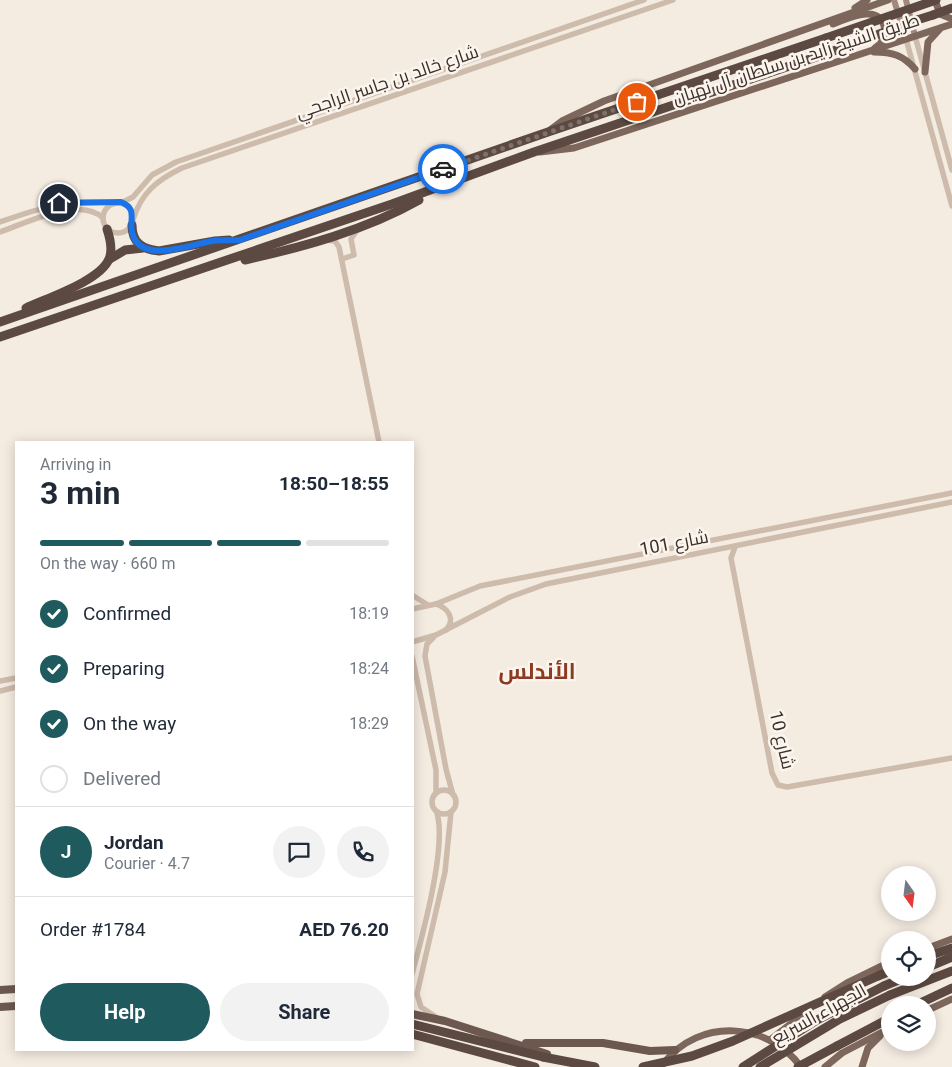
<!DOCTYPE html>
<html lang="en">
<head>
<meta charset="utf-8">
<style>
	body { margin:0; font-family:Roboto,Cairo,sans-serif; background:#f2f2f3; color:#1f2937; height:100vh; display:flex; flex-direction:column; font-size:19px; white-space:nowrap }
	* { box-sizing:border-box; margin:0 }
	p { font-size:16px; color:#747a83 }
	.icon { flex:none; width:28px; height:28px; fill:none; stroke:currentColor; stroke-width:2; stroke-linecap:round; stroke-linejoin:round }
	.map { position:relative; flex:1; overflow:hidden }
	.side { position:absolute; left:15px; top:441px; width:399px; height:610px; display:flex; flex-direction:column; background:#fff; border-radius:0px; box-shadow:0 2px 12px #0003 }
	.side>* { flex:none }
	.needle { width:32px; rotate:166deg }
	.tools { position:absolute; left:881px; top:866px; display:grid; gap:10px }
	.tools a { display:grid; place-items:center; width:55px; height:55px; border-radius:50%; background:#fff; box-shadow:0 2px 12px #0003; font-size:25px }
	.pin { position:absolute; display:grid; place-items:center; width:42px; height:42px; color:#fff; margin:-21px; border:2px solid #fff; border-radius:50%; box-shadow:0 1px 5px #0007 }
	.courier { position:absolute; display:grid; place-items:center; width:50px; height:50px; margin:-25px; border:4px solid #1a73e8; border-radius:50%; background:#fff; color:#222; box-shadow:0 1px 6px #0007 }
	.head em { font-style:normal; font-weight:700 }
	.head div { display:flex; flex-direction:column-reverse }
	.head { display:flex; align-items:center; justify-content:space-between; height:85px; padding:0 25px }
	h1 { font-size:32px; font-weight:700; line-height:38px }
	.bar { display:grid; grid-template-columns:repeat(4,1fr); gap:8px 5px; align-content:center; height:60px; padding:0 25px }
	.bar i { height:6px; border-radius:4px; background:#e0e1e3 }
	.bar .active { background:#1f5a5e }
	.bar p { grid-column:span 4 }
	.line { display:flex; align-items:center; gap:12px; padding:0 25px; border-top:1px solid #e0e1e3 }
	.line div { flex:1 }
	.round { display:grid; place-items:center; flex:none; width:52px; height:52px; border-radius:26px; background:#f2f2f3 }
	ol { padding:0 25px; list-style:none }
	li { display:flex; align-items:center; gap:15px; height:55px }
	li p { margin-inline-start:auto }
	li .icon { padding:5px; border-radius:50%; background:#1f5a5e; color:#fff; stroke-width:4 }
	li:last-child { color:#747a83 }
	li i { width:28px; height:28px; border:2px solid #e0e1e3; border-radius:50% }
	.button { display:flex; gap:10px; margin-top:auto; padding:10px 25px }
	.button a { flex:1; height:58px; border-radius:30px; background:#1f5a5e; color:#fff; font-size:20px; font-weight:700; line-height:58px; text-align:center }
	.button a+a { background:#f2f2f3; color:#1f2937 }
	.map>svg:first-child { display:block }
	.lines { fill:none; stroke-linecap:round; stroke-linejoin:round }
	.tertiary { stroke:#cdbbac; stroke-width:5.5 }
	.secondary { stroke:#a18a7d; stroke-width:6 }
	.primary { stroke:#7d675c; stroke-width:7 }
	.trunk { stroke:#6c584f; stroke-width:8 }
	.motorway { stroke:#5c4a42; stroke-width:9 }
	.motorway-bridge { stroke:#5c4a42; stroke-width:9 }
	.done { stroke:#7c716b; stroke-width:5; stroke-dasharray:0 9 }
	.route { stroke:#1a73e8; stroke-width:6 }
	.labels { text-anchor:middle; stroke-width:5; stroke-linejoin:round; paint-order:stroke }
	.street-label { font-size:18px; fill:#3b302b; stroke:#fbf5ee }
	.district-label { font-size:22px; font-weight:bold; fill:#8c3b22; stroke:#fbf5ee }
</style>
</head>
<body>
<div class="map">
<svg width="952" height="1067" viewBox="0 0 952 1067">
	<rect width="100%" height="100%" fill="#f4ebe1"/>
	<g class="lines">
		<!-- tertiary -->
		<g class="tertiary">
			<path d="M915,36L952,170"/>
			<path d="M906,39L952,206"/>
			<circle cx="118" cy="218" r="15"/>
			<path d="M121,203L133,197L152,175L176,162L644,0"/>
			<path d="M133,220C141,193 157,180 182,168L673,0"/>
			<path d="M0,222C43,207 66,199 112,203"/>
			<path d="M0,232C26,223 79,196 103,218"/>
			<path d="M326,240L335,241L339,247L379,442"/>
			<path d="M342,259L354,255L351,239L357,230"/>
			<path d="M735,547L731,558L772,773L778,785L787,787L952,758"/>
			<path d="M412,595L428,605"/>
			<path d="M436,604C448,608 456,619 446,630"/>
			<path d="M412,609L436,604L480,586L952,493"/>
			<path d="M433,638L427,644L425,656L446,769L453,795"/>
			<path d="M412,642L436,635L510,597L546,584L952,502"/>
			<path d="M412,656L436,770V793"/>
			<path d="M0,681L16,678"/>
			<path d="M0,691L16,687"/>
			<circle cx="444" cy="802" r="12"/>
			<path d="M412,974C422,937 447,847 437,813"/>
			<path d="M436,1017L421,1007L417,994L445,872L451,812"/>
		</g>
		<!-- secondary -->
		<g class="secondary">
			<path d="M894,0L906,39"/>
			<path d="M906,0L915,36"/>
		</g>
		<!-- primary -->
		<g class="primary">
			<path d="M935,0L940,14L952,19"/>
			<path d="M855,8L867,0"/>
			<path d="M833,24C844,20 857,13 868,14C888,14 890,39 875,48"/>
			<path d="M874,52C892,52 903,55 915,69"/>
			<path d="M925,72L928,42L939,30"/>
			<path d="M550,130L562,121L604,101L888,0"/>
			<path d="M540,152L574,148L952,24"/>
			<path d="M928,948L952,939"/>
			<path d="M825,997L847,983L890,962"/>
			<path d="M928,1010L952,999"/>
			<path d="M770,1040L810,1009"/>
			<path d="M664,1063C700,1017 768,1022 801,1067"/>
			<path d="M825,1067L842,1053L890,1028"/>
			<path d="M862,1067L868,1048L880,1036"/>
		</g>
		<!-- trunk -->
		<g class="trunk">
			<path d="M0,990L16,989"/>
			<path d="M0,1007L16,1006"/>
			<path d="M412,1014L445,1021L547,1054"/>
			<path d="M526,1043H603L650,1051L675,1050"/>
		</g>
		<!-- motorway -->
		<g class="motorway">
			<path d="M917,20L933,15"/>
			<path d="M132,225C132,243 142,249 159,251L215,241L229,240"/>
			<path d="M110,259L125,250L143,248"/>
			<path d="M245,260C303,247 366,230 419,200"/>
			<path d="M26,308C47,298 100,281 109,259C113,250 110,238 107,229"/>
			<path d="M0,322L548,132L826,38"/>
			<path d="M0,337L392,204L534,152L828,53"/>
			<path d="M928,956L952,948"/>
			<path d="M928,967L952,957"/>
			<path d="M878,976L890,971"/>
			<path d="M884,986L903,978"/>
			<path d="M890,995L952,971"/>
			<path d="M916,1005L952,988"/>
			<path d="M412,1024L543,1057"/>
			<path d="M412,1034L535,1067"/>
			<path d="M837,1046L890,1018"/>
		</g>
		<!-- motorway-bridge -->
		<g class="motorway-bridge">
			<path d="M933,15L952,8"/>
			<path d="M826,38L936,0"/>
			<path d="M828,53L917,20"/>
			<path d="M543,1057L595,1067"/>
			<path d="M643,1067L692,1056L733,1041L878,976"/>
			<path d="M743,1067L817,1020L884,986"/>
			<path d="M760,1067L840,1019L890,995"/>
			<path d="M798,1067L837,1046"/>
		</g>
	</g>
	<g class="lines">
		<!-- done -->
		<path class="done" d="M443,169L637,102"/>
		<!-- route -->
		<path class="route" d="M59,203L121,202C138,209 129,219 132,232C139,265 190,245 212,241C221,240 231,240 240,240L443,169"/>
	</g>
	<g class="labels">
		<!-- street labels -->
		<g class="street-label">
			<text transform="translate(796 59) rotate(-18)" y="6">طريق الشيخ زايد بن سلطان آل نهيان</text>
			<text transform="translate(387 82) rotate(-19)" y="6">شارع خالد بن جاسر الراجحي</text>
			<text transform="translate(674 543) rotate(-11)" y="6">شارع 101</text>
			<text transform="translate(782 740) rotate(77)" y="6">شارع 10</text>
			<text transform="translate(819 1014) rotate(-29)" y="6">الجهراء السريع</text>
		</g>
		<!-- district labels -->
		<g class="district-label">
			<text x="537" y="679">الأندلس</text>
		</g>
	</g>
</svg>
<div class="tools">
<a><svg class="needle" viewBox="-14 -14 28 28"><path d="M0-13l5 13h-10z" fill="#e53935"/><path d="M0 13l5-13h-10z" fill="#747a83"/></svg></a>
<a><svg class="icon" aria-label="locate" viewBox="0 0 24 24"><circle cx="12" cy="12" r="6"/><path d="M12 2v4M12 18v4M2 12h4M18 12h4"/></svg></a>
<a><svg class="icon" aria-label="layers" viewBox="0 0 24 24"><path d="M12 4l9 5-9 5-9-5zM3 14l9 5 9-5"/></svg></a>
</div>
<div class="pin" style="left:637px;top:102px;background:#ea580c"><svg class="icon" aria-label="bag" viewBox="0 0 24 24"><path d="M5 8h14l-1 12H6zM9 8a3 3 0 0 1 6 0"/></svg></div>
<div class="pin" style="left:59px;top:203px;background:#1f2937"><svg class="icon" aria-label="home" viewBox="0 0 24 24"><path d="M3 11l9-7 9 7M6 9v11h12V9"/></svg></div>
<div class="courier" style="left:443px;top:169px"><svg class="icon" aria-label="car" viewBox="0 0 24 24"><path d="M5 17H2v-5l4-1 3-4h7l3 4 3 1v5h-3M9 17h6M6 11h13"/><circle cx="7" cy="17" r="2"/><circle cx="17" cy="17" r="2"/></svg></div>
<section class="side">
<div class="head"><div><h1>3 min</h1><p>Arriving in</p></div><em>18:50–18:55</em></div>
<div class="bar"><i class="active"></i><i class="active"></i><i class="active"></i><i></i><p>On the way · 660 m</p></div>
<ol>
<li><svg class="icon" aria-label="check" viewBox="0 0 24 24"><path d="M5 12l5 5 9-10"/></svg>Confirmed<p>18:19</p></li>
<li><svg class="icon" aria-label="check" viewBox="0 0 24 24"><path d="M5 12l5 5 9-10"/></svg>Preparing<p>18:24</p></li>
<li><svg class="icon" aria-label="check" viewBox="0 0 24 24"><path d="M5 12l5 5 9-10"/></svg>On the way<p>18:29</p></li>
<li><i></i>Delivered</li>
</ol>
<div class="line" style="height:90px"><b class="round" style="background:#1f5a5e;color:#fff">J</b><div><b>Jordan</b><p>Courier · 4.7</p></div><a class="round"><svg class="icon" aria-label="chat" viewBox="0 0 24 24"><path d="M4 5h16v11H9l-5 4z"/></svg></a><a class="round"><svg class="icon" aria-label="phone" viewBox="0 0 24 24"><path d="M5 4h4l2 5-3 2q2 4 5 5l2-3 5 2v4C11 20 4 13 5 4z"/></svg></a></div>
<div class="line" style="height:65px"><div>Order #1784</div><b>AED 76.20</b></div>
<div class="button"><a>Help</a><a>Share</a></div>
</section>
</div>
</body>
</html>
